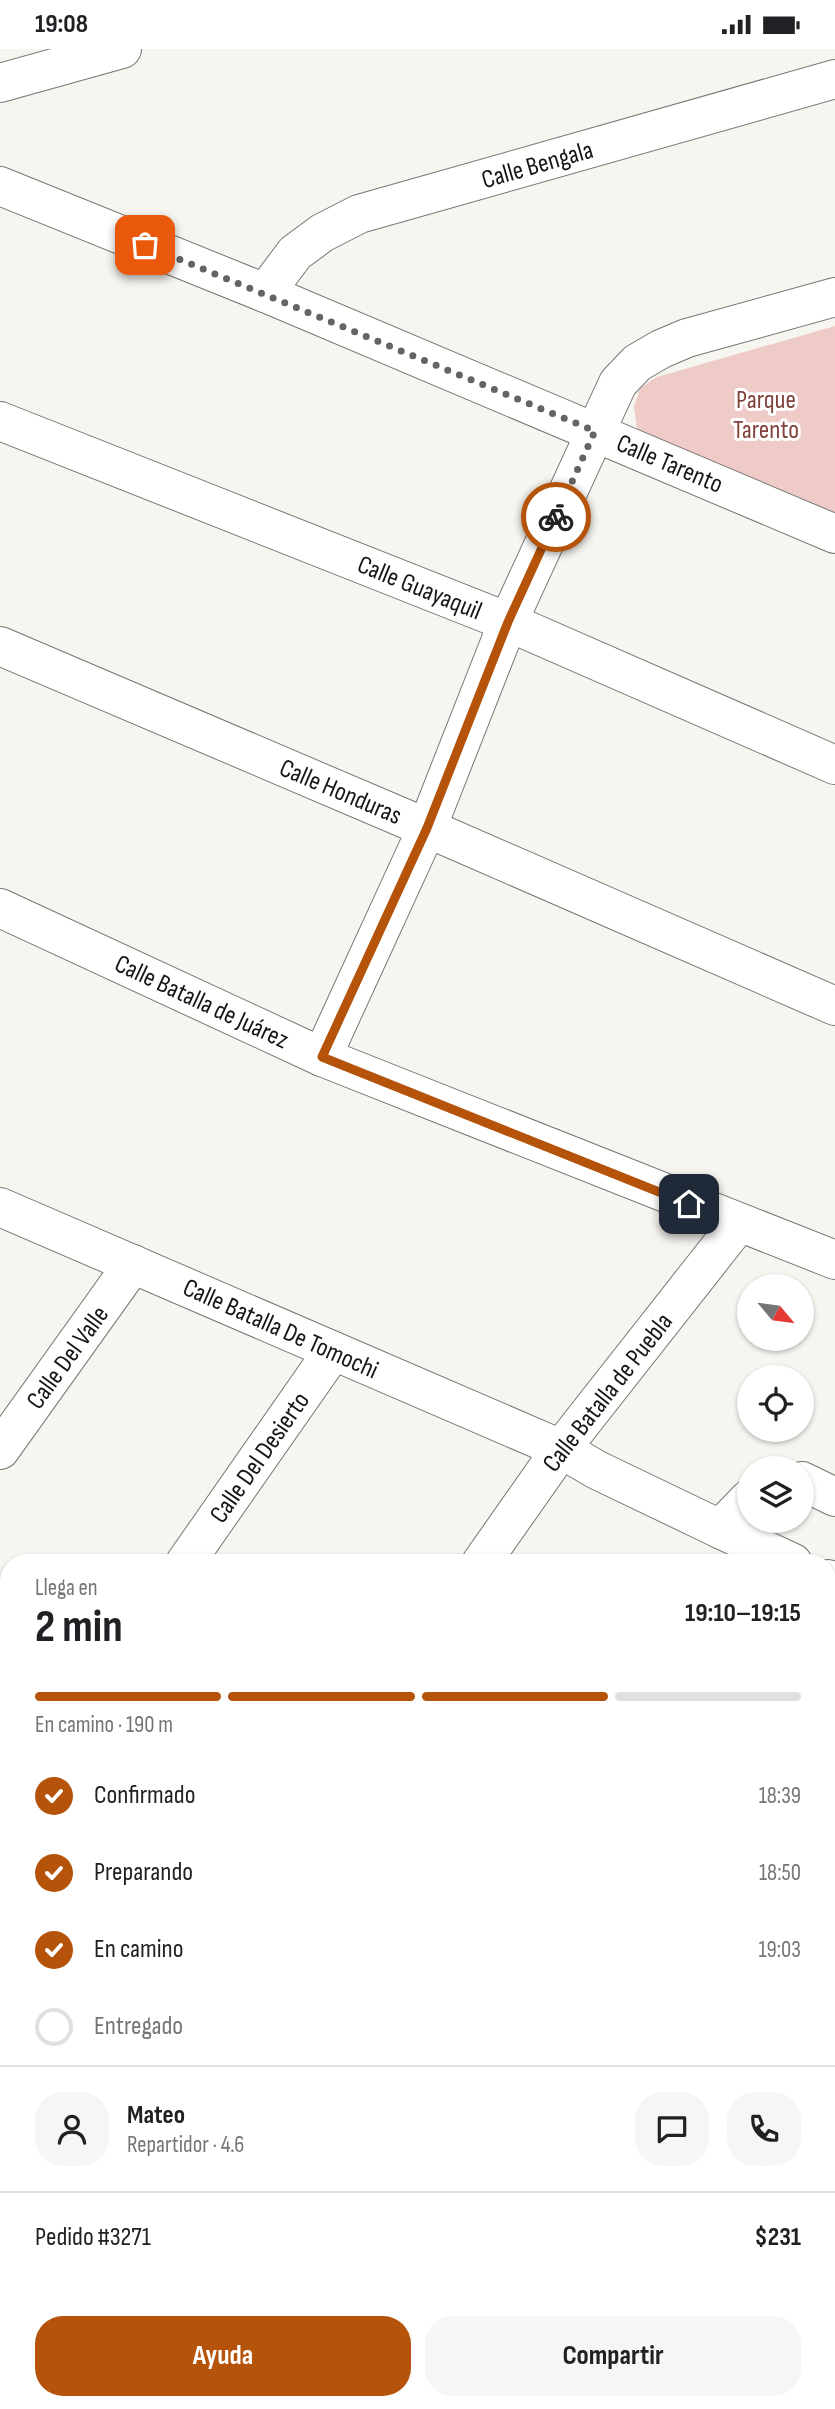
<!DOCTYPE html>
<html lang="es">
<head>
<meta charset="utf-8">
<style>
	body { margin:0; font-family:"Sofia Sans Condensed",sans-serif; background:#f6f6f6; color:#202124; height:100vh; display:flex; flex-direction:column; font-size:26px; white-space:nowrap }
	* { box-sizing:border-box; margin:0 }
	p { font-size:23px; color:#757577 }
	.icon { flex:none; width:38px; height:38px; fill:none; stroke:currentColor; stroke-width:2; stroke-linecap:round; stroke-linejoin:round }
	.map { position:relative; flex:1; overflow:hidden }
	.details { position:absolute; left:0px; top:1505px; width:836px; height:856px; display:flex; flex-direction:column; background:#fff; border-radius:28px 28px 0 0; box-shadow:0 2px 5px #0004 }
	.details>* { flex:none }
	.needle { width:46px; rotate:119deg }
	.tools { position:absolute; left:737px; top:1225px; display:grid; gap:14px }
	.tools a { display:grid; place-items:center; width:77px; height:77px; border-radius:50%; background:#fff; box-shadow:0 2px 5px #0004; font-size:35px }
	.pin { position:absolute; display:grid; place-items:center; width:60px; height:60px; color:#fff; margin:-30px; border-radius:14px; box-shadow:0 4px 10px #0006 }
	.courier { position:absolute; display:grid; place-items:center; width:70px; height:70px; margin:-35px; border:5px solid #b45309; border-radius:50%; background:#fff; color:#222; box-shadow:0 2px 9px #0007 }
	.headline em { font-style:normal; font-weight:700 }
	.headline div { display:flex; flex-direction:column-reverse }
	.headline { display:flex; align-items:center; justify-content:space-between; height:119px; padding:0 35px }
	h1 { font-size:46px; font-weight:700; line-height:52px }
	.bar { display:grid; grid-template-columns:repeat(4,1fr); gap:10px 7px; align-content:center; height:84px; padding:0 35px }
	.bar i { height:9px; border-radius:5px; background:#e0e0e0 }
	.bar .active { background:#b45309 }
	.bar p { grid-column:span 4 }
	.line { display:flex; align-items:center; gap:18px; padding:0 35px; border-top:2px solid #e0e0e0 }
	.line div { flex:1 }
	.round { display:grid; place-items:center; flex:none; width:74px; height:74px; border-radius:28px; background:#f6f6f6 }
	ol { padding:0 35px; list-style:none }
	li { display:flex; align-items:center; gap:21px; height:77px }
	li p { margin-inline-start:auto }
	li .icon { padding:7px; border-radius:50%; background:#b45309; color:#fff; stroke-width:4 }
	li:last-child { color:#757577 }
	li i { width:38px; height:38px; border:4px solid #e0e0e0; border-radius:50% }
	.button { display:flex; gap:14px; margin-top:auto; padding:14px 35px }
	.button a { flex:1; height:80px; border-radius:28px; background:#b45309; color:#fff; font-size:28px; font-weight:700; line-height:80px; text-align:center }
	.button a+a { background:#f6f6f6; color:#202124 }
	.status { display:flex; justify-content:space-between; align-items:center; height:49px; padding:0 35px; background:#fff; direction:ltr }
	.status svg { height:19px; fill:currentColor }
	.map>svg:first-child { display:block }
	.green { fill:#eecbc7 }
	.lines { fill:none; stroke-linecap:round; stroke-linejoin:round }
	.minor-casing { stroke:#787672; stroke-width:40 }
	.minor { stroke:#fff; stroke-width:38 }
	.done { stroke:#656462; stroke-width:7; stroke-dasharray:0 12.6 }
	.route { stroke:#b45309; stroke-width:9 }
	.labels { text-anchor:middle; stroke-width:6; stroke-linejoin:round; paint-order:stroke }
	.street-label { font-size:26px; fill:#171615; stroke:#fff }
	.park-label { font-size:26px; fill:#82423c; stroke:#fff }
</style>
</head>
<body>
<div class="status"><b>19:08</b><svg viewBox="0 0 49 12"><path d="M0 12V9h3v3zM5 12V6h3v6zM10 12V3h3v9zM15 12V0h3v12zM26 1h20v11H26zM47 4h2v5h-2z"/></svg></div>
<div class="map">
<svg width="835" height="2360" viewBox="0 0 835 2360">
	<rect width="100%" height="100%" fill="#f7f5f0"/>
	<!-- green -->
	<path class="green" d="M835,277V465L637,380L634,358L640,339L657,328Z"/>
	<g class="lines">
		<!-- minor casing -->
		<g class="minor-casing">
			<g id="minor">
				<path d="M0,34L122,0"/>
				<path d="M0,137L265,244L835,485"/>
				<path d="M265,244L295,204L322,184L359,165L835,30"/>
				<path d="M0,372L508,573L835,716"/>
				<path d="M0,597L427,779L835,957"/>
				<path d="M0,859L322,1008L835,1211"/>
				<path d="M322,1008L427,779L508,573L618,334L637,314L661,300L687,289L835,248"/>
				<path d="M0,1158L561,1400L597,1421L720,1480L749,1450"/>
				<path d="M0,1401L133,1215"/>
				<path d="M802,1432L835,1448"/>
				<path d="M720,1480L793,1514"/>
				<path d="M185,1514L333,1302"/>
				<path d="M481,1514L561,1400L738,1175"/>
				<path d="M828,1530L835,1534"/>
				<path d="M828,1695L835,1699"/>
				<path d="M0,1778L9,1765"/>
				<path d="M828,1940L835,1944"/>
				<path d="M0,1956L9,1963"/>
				<path d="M0,2190L9,2178"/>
				<path d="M828,2205L835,2209"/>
				<path d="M0,2323L9,2328"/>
				<path d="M52,2352L66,2360"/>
				<path d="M600,2352L616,2360"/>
				<path d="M189,2360L195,2352"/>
			</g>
		</g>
		<!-- minor -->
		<use href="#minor" class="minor"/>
	</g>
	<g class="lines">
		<!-- done -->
		<path class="done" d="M145,196L595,382L556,468"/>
		<!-- route -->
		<path class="route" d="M556,468L508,573L427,779L322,1008L689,1155"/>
	</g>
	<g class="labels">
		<!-- street labels -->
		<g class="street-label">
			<text transform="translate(537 115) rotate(-16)" y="9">Calle Bengala</text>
			<text transform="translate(670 414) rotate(23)" y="9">Calle Tarento</text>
			<text transform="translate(420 538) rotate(22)" y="9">Calle Guayaquil</text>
			<text transform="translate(341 742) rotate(23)" y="9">Calle Honduras</text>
			<text transform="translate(202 952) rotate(25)" y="9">Calle Batalla de Juárez</text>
			<text transform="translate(281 1279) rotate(24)" y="9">Calle Batalla De Tomochi</text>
			<text transform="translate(67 1308) rotate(-54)" y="9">Calle Del Valle</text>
			<text transform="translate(607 1343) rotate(-52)" y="9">Calle Batalla de Puebla</text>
			<text transform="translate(259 1408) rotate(-55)" y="9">Calle Del Desierto</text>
		</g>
		<!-- park labels -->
		<g class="park-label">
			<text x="766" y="359">Parque<tspan x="766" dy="30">Tarento</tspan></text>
		</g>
	</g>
</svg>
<div class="tools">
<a><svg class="needle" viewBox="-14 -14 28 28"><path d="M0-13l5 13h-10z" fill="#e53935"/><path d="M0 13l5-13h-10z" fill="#757577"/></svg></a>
<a><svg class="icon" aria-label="locate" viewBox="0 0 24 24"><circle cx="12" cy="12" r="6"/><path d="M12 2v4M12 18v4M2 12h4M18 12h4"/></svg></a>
<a><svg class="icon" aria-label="layers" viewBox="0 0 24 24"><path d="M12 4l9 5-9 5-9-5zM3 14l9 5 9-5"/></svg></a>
</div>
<div class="pin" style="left:145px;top:196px;background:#ea580c"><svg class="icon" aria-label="bag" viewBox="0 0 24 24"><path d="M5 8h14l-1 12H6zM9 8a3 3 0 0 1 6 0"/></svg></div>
<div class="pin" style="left:689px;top:1155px;background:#1f2937"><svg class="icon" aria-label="home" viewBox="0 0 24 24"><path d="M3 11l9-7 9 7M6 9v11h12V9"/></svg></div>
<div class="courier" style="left:556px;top:468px"><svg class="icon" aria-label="bike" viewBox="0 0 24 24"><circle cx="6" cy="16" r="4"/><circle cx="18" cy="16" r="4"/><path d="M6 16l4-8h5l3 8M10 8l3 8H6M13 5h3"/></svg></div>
<section class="details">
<div class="headline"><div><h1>2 min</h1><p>Llega en</p></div><em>19:10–19:15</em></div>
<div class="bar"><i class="active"></i><i class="active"></i><i class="active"></i><i></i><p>En camino · 190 m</p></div>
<ol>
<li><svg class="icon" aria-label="check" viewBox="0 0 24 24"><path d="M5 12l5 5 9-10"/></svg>Confirmado<p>18:39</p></li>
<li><svg class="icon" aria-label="check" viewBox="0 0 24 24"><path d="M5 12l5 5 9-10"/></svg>Preparando<p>18:50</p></li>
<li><svg class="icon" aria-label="check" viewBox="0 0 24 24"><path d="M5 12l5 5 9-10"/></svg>En camino<p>19:03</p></li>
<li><i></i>Entregado</li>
</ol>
<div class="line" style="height:126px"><a class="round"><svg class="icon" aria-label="person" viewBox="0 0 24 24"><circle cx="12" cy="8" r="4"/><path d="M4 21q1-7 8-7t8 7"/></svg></a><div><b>Mateo</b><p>Repartidor · 4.6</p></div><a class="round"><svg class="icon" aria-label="chat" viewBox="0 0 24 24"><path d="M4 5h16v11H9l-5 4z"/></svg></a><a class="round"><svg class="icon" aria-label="phone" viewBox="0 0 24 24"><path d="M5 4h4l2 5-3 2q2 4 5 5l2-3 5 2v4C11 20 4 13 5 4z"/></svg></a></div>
<div class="line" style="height:91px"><div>Pedido #3271</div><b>$231</b></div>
<div class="button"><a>Ayuda</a><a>Compartir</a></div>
</section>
</div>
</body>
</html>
